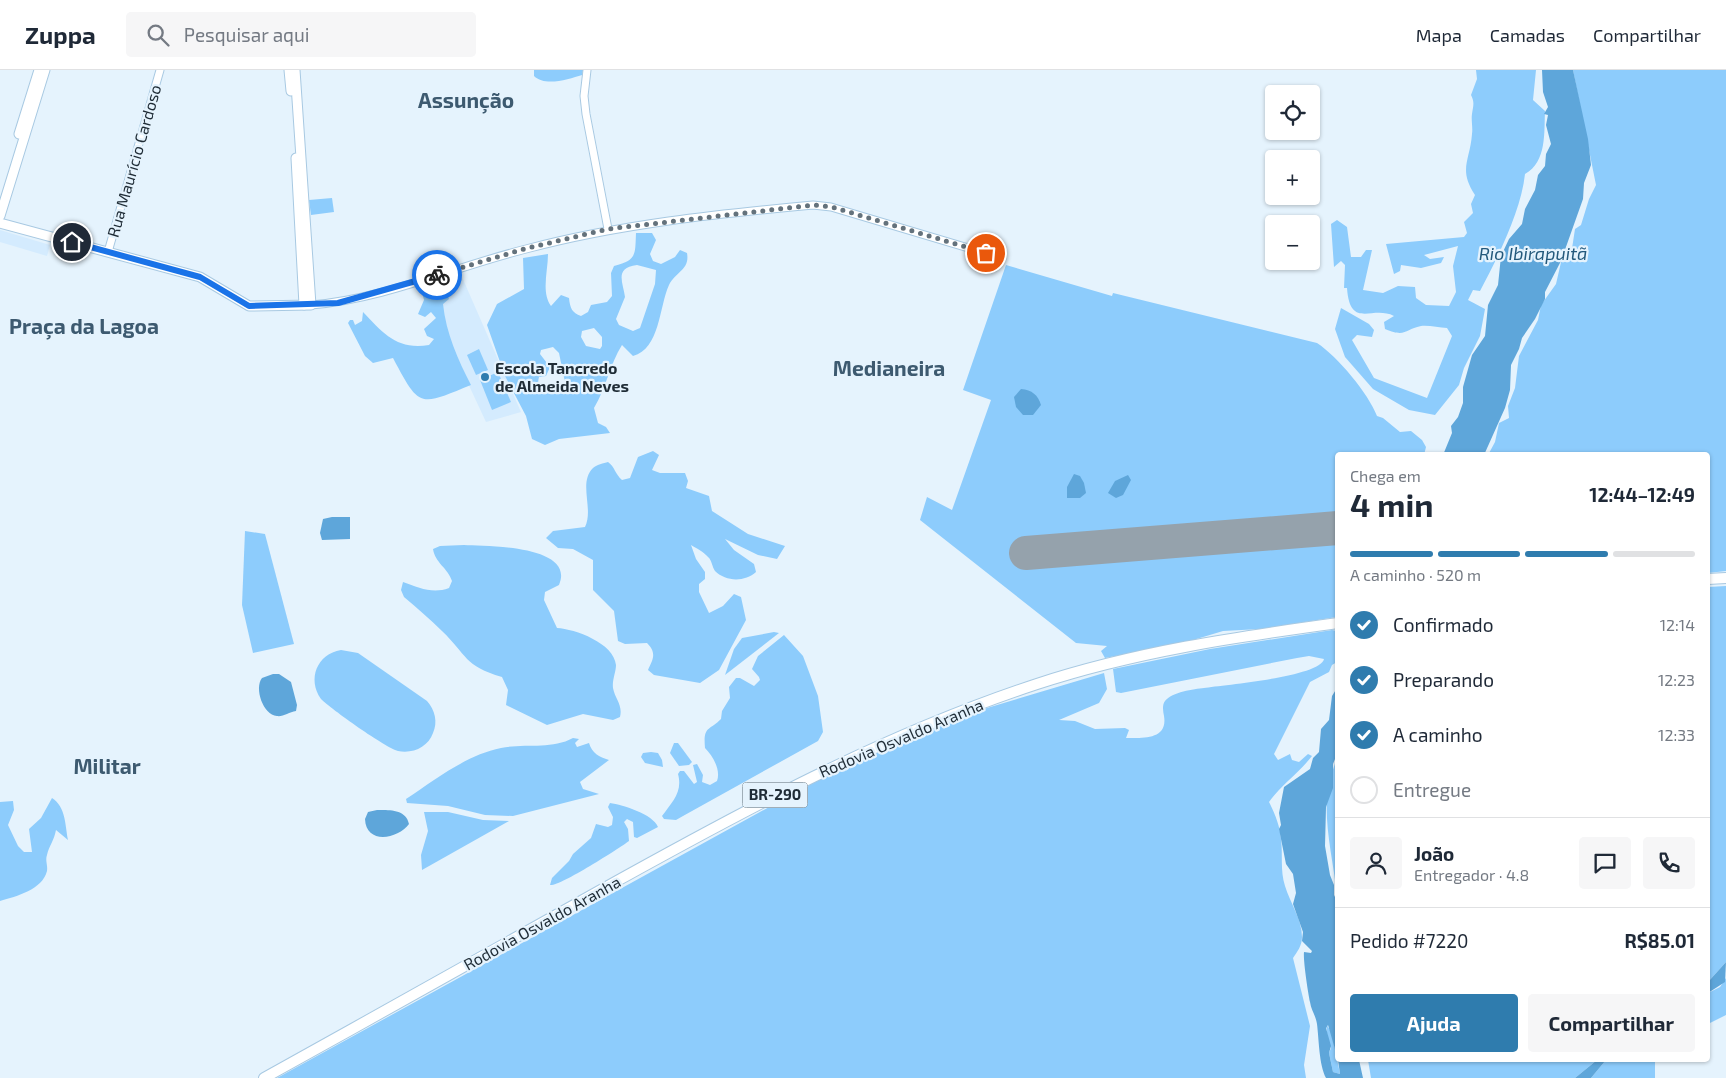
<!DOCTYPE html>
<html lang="pt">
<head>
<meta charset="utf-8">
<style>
	body { margin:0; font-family:"Exo 2",sans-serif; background:#f6f6f7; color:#1f2937; height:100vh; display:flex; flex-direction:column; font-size:19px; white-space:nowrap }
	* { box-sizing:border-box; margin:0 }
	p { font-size:16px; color:#747a83 }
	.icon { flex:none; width:28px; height:28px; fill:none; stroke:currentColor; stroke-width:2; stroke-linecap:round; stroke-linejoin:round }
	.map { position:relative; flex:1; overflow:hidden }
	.panel { position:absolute; left:1335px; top:382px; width:375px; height:610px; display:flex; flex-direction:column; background:#fff; border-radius:5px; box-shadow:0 1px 4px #0004 }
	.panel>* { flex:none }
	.buttons { position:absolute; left:1265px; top:15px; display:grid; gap:10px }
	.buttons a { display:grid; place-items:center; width:55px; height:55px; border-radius:5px; background:#fff; box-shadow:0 1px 4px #0004; font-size:25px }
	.pin { position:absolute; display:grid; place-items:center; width:42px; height:42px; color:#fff; margin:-21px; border:2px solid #fff; border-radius:50%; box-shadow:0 1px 5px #0007 }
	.courier { position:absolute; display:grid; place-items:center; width:50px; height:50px; margin:-25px; border:4px solid #1a73e8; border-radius:50%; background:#fff; color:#222; box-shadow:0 1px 6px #0007 }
	.summary em { font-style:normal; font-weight:700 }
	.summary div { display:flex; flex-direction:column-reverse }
	.summary { display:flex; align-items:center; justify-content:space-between; height:85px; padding:0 15px }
	h1 { font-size:32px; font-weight:700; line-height:38px }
	.bar { display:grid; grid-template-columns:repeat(4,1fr); gap:8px 5px; align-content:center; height:60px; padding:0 15px }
	.bar i { height:6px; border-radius:4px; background:#e0e1e3 }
	.bar .on { background:#2f7cae }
	.bar p { grid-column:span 4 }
	.line { display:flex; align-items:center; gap:12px; padding:0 15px; border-top:1px solid #e0e1e3 }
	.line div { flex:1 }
	.round { display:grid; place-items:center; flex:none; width:52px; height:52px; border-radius:5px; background:#f6f6f7 }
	ol { padding:0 15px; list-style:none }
	li { display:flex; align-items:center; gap:15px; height:55px }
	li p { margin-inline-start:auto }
	li .icon { padding:5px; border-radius:50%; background:#2f7cae; color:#fff; stroke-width:4 }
	li:last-child { color:#747a83 }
	li i { width:28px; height:28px; border:2px solid #e0e1e3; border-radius:50% }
	.button { display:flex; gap:10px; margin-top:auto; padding:10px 15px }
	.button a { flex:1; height:58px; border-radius:5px; background:#2f7cae; color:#fff; font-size:20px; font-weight:700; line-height:58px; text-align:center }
	.button a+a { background:#f6f6f7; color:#1f2937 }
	header { display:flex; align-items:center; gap:30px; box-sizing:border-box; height:70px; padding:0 25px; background:#fff; border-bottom:1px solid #e0e1e3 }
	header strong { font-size:24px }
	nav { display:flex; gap:28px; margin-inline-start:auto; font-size:18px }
	.search { width:350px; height:45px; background:#f6f6f7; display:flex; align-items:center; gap:12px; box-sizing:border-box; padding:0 18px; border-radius:5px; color:#747a83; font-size:19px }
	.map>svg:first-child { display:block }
	.built { fill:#d4ebfe }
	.green { fill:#8dccfc; fill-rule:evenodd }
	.water { fill:#5ea6da }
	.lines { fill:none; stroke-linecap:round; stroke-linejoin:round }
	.runway { stroke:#95a2ac; stroke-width:34 }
	.minor-casing { stroke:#a8c9e2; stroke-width:9 }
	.major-casing { stroke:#a8c9e2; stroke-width:11 }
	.highway-casing { stroke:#a8c9e2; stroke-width:12 }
	.minor { stroke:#fff; stroke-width:7 }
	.major { stroke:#fff; stroke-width:9 }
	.highway { stroke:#fff; stroke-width:10 }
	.done { stroke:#64727c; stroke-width:5; stroke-dasharray:0 9 }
	.route { stroke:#1a73e8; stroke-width:6 }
	.poi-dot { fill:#2f7cae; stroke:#e5f3fd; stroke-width:2 }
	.labels { text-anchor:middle; stroke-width:4.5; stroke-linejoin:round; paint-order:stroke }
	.shield { fill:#e5f3fd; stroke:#5a6872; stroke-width:1 }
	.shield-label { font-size:15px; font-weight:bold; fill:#1f2c36 }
	.street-label { font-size:16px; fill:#1f2c36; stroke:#e5f3fd }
	.poi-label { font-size:16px; font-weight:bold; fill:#1f2c36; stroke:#e5f3fd; text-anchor:start }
	.water-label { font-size:18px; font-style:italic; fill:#23597c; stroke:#e5f3fd }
	.district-label { font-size:21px; font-weight:bold; fill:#3d5a70; stroke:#e5f3fd }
</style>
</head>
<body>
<header>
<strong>Zuppa</strong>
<div class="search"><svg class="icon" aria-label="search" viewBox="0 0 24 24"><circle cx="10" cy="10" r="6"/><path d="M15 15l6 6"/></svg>Pesquisar aqui</div>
<nav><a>Mapa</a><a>Camadas</a><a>Compartilhar</a></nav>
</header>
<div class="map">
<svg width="1726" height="1008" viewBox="0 0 1726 1008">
	<rect width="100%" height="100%" fill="#e5f3fd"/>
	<!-- built -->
	<g class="built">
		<path d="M0,160L50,175L47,186L0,172Z"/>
		<path d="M462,207L521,342L486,352L423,217Z"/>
	</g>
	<!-- green -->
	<g class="green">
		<path d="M534,0H583L582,5C569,9 545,17 534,6Z"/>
		<path d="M1476,0H1536L1533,30L1545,41C1544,62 1547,92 1525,104C1521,141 1498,187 1480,221L1473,220L1468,230L1485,239L1480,266L1464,298L1459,315L1435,345L1409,340L1373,319L1345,287L1335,259L1341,238L1369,254L1374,260L1372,267L1357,265L1352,270L1374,308L1427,328L1452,266L1447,258C1439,258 1429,255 1421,256C1405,259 1406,268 1385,259L1384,252L1394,246C1372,235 1350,260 1347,218H1344L1345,195L1341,191L1334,197L1331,154L1337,150L1347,157L1351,187H1361L1366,180H1372L1363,220L1383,223L1398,216L1415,217L1416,228L1426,235L1449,236L1456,222L1453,196L1458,176L1424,185L1430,189L1444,187L1441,193L1421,198L1401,195L1400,201L1394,204L1386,174L1464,167L1467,163L1464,152L1473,143L1471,134L1475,125C1458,99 1470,91 1472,64C1473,57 1471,50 1472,44C1473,36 1475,33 1471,25L1477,9Z"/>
		<path d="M1573,0H1726V501L1708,503V385H1488L1495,372L1499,353L1509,348L1508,336L1515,318L1519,286L1538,250L1541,235L1556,214L1562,188L1566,181L1571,185L1575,159L1581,155L1589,129L1596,115Z"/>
		<path d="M332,128L334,142L311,145L309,130Z"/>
		<path d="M636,163H652L656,170L650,184L653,191L661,194L675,187L680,180L687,183C690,200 676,201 669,215C659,237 660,279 633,286L622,275C610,294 606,318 594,338L598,353L606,357L610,363L559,369L545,375L532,369L526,346L505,306L487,255L497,234L524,219L523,188L548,184C548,201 541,222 551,236L561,225L569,228C570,238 572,243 581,246L588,242L591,235L607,232L612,226L611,203L614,196C637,190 635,185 636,163ZM637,195L656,200L655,214L640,258L633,261L619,255L616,249L625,227C623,212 614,198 637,195ZM594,258L602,267V276L600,279L586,276L581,267L582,261ZM553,277L559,283L566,317L564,320L545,322C539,318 537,314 539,307L546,306L550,297L540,284L541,280Z"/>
		<path d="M1006,195L1112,226L1113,223L1317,273C1338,287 1368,323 1377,346L1383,348L1400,362L1411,361L1422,370L1426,377L1424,385H1338L1337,547L1260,559L1223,561L1180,574L1105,588L1101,581L1107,576L1076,573L920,450L927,427L952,440L991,330L963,320Z"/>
		<path d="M433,213L444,214L449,229L443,234C446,263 458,290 471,315C419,336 420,339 393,288L373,293L365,286L348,253L350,250H353L355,255L362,251L363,242C384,264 397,280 429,275L434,269L427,266L424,259L436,248L431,242L425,247L418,244L424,230L422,222L425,215Z"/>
		<path d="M479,279L488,300L476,305L467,285Z"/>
		<path d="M498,302L511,332L492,340L480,310Z"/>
		<path d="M653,381L659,385L652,400L660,403H685L688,411L686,418L709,426L712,441L748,464L785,476L777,489L758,485L725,469L734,480L754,494L756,502C745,512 726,512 715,501C712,497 712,490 708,487C704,482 696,478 691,475L696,489L705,502V509L699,514V522L709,543L723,536L734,524L741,527L746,550L719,600L700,613L654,605L648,600C653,589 657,583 647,573L625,574L618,571L614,541L593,520V490L573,479L558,478L546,468L553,461L585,457C594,439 578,413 593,398C596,395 604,393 608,392C615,397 615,404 622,410L630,408L638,387Z"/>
		<path d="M245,461L265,464L294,574L253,583L242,535Z"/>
		<path d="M464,475C486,476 576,475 559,515L545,522L544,530L557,558C575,559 614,573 616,595C616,602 612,610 613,618C615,629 623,635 620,647L613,650L583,644L547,655L506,635L508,620L502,607C464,596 467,585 442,561C430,549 417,538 404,527L401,520L403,512C419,518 433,524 449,518L452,511C448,498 435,493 433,479L440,476Z"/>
		<path d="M1726,516V892L1708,912V517Z"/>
		<path d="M1332,560L1337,561V592L1332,595L1329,602L1310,612L1274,684L1278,690L1290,684L1292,690L1299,692L1308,684L1312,686C1299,703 1281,715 1269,732C1275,744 1280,756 1281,769C1283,785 1280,800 1285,816C1290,833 1302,849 1302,867C1302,876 1297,882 1293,888L1310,956L1304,995L1306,1008H277L791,725L797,719L891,674L977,641L1104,603L1107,619L1099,633L1059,650L1075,651L1095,659L1125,658L1129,660L1126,668C1143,668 1168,670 1164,646C1163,641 1162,635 1165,631C1172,622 1194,619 1204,618C1223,615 1320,607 1324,589L1309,586L1297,588L1121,623L1116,622L1113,599L1210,579Z"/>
		<path d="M774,562L779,563L725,605L734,579L742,568Z"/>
		<path d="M784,565L803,586L818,626L823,662L818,671L683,746L676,750L664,749L662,746C672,732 683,722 678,704L680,701H684L694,714L697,712L693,695L697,694L703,705L702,712L710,715L717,711C721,700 713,686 705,678C703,656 709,661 721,649L722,641L730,628L729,617L736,608H740L754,616L760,610L759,607L752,599L758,586Z"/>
		<path d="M341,580L358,583L427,631C435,640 438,652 433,663C428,677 413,684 398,681C386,678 331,639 321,629C307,609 317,584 341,580Z"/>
		<path d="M573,668L579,669L575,673L577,677L589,673C592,683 599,687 609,690L580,712L583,719L599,724L513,746L485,745L448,736L407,733L406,729C435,710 466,685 501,678C525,673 551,680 573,668Z"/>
		<path d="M674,673H678L692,692L689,695L679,696L670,683Z"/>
		<path d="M651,682L658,683L662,690L663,697L645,693L641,687L643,683Z"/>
		<path d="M1337,686V824C1333,789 1323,752 1328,716C1330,706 1335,696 1337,686Z"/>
		<path d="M52,728C66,737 65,755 68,770L56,760C54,771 49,776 47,785C45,790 48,796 47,801C42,820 17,826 0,831V732L13,731L14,740L8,755L18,776L24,782H32L29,759L41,748Z"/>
		<path d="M610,733C623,735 653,744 658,757L637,768L634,767L633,752L627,749L624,752L628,759L629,771C618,779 559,817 550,815L552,808L569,791L573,784L591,768L596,754L608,757L612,755L613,747L608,737Z"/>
		<path d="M424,742H448L483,750L509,751L422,800L421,785L428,761Z"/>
		<path d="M1726,908V945L1708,954V923L1720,917Z"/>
		<path d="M1326,954L1332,963L1340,1004L1333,1002L1329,983L1331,978L1328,971Z"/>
		<path d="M1368,990H1597L1575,1008H1371Z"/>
		<path d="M1606,990H1655V1008H1591Z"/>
	</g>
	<!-- water -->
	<g class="water">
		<path d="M1542,0H1573L1588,69L1591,95L1584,113L1583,129L1561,191L1545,222V229L1535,249L1522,268L1519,279L1511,295L1510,320L1505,338L1484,385H1443L1452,363L1451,356L1458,347L1463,333V317L1472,285L1485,266L1488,235L1498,215L1501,186L1509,169L1522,154L1525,139L1535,120L1538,105L1545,96L1546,84L1551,74L1546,55L1548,45L1544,44L1548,37L1543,22Z"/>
		<path d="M1021,319C1032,320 1038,325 1041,335L1033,345H1023L1016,337L1014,327Z"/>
		<path d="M1074,404L1080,406L1084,413L1086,423L1080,428H1067V417Z"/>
		<path d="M1128,405L1131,410L1123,425L1116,428L1108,423L1115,411Z"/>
		<path d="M332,447H350V469L322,470L320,463L323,449Z"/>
		<path d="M273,604H279L291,612L297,635L296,641C289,642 283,647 277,646C263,645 254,618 262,608Z"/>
		<path d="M1337,618V684L1333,694V718L1326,737L1325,776L1330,805L1334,815V825L1337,831V986L1328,955L1326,958L1331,976L1329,983L1333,1002L1340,1004L1338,990H1359L1363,1008H1326C1319,995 1319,970 1317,954C1316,946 1311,940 1310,932C1308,922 1303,890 1304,882L1311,883L1312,881L1302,871L1303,862L1293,834L1296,823L1293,804L1286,794L1279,759L1281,755L1279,743L1284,717L1310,699L1313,688L1319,682L1321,659L1329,650L1332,626Z"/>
		<path d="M377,740C389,740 406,739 409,754C398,769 366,775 365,749L368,742Z"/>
		<path d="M1726,892L1725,912L1708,923V912Z"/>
		<path d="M1597,990H1606L1591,1008H1575Z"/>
	</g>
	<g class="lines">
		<!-- runway -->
		<path class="runway" d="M1026,483L1338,458"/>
		<!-- minor casing -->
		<g class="minor-casing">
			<g id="minor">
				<path d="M587,0L584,26L586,44L608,159"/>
				<path d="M108,182L160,0"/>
				<path d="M311,235C384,229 454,197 526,179C620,154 717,144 813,135L831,137L1002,188"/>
			</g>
		</g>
		<!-- major casing -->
		<g class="major-casing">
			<g id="major">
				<path d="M289,0L291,21"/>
				<path d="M19,64L39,0"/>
				<path d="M296,88L304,235"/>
				<path d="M0,146L45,0"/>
				<path d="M0,153L200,207L249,236L311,235L295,0"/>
			</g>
		</g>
		<!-- highway casing -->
		<g class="highway-casing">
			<g id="highway">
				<path d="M1708,509L1726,508"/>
				<path d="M264,1008C376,946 488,883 599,821C741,742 882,665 1037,614C1134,582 1236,567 1338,553"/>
			</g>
		</g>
		<!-- minor -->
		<use href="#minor" class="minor"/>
		<!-- major -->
		<use href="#major" class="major"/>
		<!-- highway -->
		<use href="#highway" class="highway"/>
	</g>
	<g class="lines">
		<!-- done -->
		<path class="done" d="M437,205L524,179L608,159L813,135L832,137L986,183"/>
		<!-- route -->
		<path class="route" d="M72,172L200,207L249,236L338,233L437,205"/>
	</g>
	<!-- markers -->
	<circle class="poi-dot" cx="485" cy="307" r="5"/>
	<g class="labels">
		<!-- shield labels -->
		<rect class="shield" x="742.5" y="712.5" width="65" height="25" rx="4"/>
		<g class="shield-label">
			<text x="775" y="730">BR-290</text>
		</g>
		<!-- street labels -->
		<g class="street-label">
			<text transform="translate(134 91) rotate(-74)" y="6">Rua Maurício Cardoso</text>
			<text transform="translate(901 668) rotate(-23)" y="6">Rodovia Osvaldo Aranha</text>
			<text transform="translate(542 853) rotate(-29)" y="6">Rodovia Osvaldo Aranha</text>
		</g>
		<!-- poi labels -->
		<g class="poi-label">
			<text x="495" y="304">Escola Tancredo<tspan x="495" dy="18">de Almeida Neves</tspan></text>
		</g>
		<!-- water labels -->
		<g class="water-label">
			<text x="1533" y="190">Rio Ibirapuitã</text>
		</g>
		<!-- district labels -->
		<g class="district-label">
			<text x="466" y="38">Assunção</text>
			<text x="84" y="264">Praça da Lagoa</text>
			<text x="889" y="306">Medianeira</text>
			<text x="107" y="704">Militar</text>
		</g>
	</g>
</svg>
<div class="buttons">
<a><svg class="icon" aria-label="locate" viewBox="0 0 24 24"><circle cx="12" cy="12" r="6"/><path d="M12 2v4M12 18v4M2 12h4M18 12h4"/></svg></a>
<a>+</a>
<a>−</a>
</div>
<div class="pin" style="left:986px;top:183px;background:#ea580c"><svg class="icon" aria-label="bag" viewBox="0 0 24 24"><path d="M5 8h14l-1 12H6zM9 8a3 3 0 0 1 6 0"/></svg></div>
<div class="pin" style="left:72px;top:172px;background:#1f2937"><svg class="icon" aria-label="home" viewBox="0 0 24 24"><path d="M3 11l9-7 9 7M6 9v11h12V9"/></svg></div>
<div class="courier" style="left:437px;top:205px"><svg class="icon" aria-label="bike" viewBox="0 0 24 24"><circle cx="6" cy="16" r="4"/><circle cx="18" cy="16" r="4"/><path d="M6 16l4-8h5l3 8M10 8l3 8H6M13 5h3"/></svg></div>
<section class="panel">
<div class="summary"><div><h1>4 min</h1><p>Chega em</p></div><em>12:44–12:49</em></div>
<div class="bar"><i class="on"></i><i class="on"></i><i class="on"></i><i></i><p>A caminho · 520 m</p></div>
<ol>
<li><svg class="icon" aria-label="check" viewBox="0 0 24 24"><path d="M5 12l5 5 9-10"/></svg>Confirmado<p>12:14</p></li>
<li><svg class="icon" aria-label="check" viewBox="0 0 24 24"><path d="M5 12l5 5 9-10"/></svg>Preparando<p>12:23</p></li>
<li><svg class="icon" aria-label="check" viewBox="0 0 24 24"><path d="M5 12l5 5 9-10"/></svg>A caminho<p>12:33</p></li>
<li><i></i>Entregue</li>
</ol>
<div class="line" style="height:90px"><a class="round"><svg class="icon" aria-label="person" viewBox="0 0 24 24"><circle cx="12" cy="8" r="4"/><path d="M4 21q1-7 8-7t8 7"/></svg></a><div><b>João</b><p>Entregador · 4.8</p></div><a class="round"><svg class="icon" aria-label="chat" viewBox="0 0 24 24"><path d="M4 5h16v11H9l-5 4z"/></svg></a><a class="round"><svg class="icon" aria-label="phone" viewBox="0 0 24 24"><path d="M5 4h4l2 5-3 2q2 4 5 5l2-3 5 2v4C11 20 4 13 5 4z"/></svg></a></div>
<div class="line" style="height:65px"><div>Pedido #7220</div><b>R$85.01</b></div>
<div class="button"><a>Ajuda</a><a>Compartilhar</a></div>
</section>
</div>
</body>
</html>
